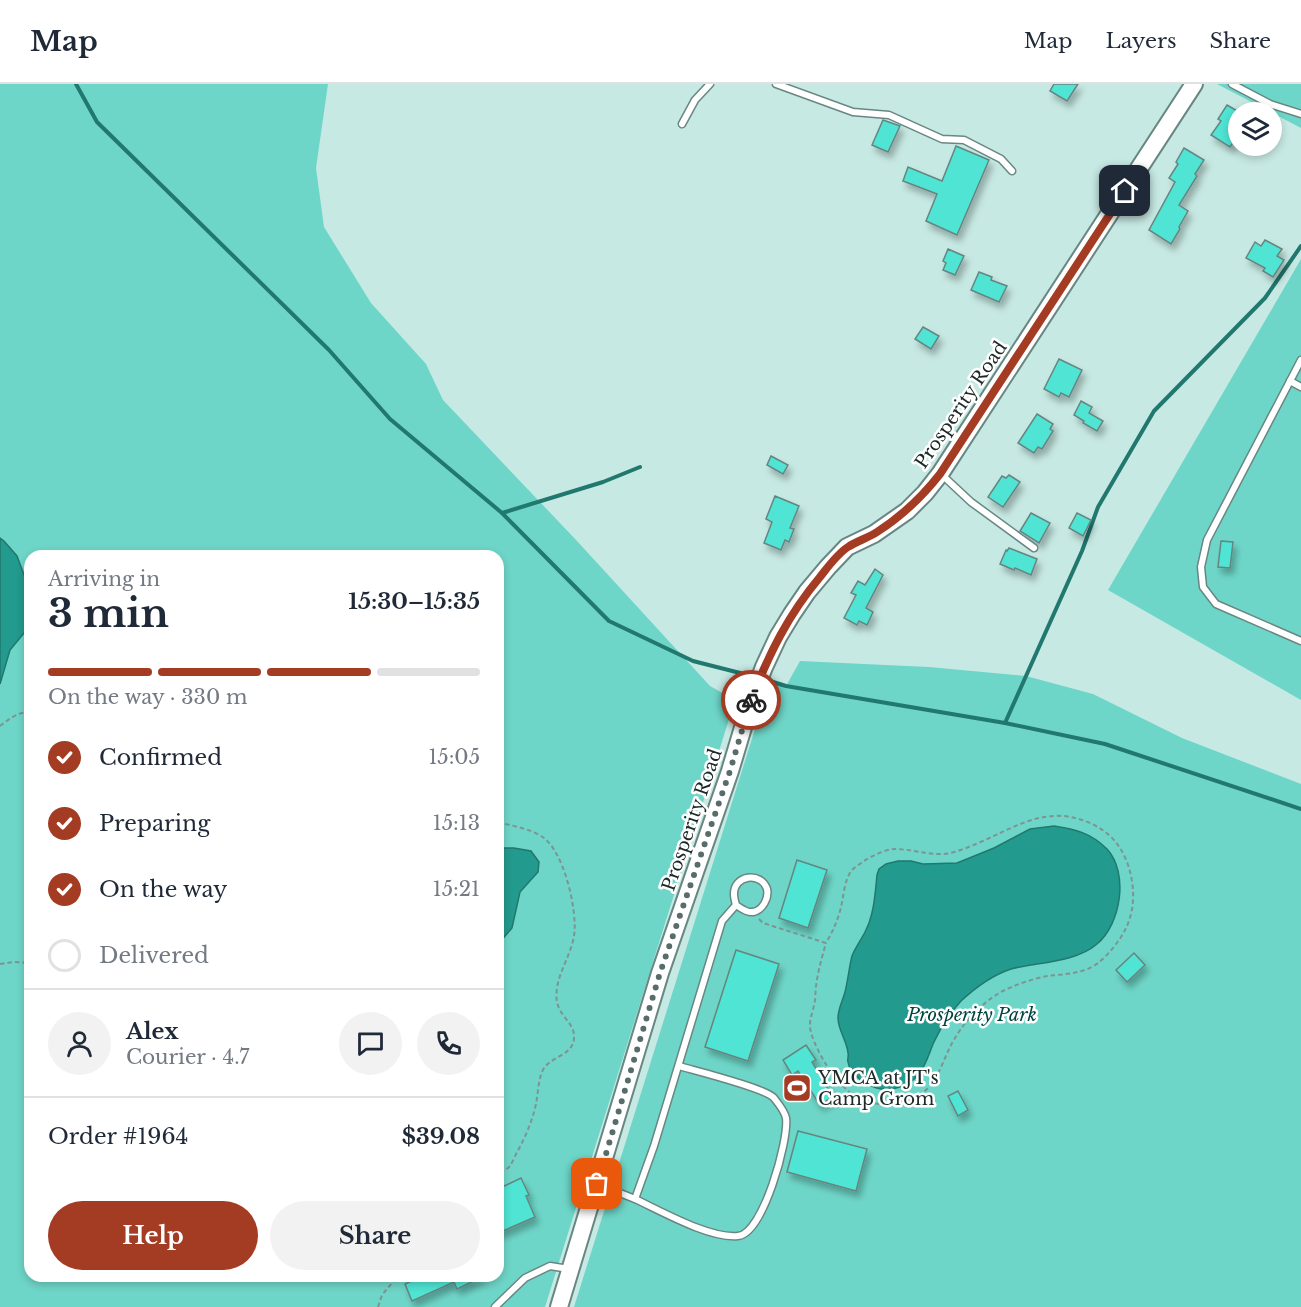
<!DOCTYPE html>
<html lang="en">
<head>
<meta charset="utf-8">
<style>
	body { margin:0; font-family:"Libre Baskerville",serif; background:#f2f2f3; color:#1f2937; height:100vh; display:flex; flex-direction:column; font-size:22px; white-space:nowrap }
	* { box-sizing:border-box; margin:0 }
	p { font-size:20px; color:#747a83 }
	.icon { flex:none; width:33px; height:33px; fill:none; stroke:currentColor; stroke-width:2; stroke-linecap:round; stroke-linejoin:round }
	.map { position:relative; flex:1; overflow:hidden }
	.details { position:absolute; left:24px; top:466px; width:480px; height:732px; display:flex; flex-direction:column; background:#fff; border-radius:18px; box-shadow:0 3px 9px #0003 }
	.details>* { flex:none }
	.buttons { position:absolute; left:1228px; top:18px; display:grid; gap:12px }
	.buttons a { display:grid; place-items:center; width:54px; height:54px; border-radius:50%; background:#fff; box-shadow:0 3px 9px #0003; font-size:30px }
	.pin { position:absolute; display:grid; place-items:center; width:51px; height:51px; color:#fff; margin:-26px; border-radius:12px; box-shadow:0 3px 9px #0006 }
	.courier { position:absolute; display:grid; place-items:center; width:60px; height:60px; margin:-30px; border:4px solid #a43b23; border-radius:50%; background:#fff; color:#222; box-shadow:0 2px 8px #0007 }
	.overview em { font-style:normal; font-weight:800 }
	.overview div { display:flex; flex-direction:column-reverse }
	.overview { display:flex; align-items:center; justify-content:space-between; height:102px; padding:0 24px }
	h1 { font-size:39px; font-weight:800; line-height:45px }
	.bar { display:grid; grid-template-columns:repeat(4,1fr); gap:9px 6px; align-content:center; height:72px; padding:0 24px }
	.bar i { height:8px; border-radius:4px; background:#e0e1e3 }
	.bar .on { background:#a43b23 }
	.bar p { grid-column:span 4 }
	.line { display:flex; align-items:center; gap:15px; padding:0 24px; border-top:2px solid #e0e1e3 }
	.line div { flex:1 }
	.round { display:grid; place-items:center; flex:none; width:63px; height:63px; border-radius:32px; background:#f2f2f3 }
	ol { padding:0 24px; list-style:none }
	li { display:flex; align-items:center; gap:18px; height:66px }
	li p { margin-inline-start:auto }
	li .icon { padding:6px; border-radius:50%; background:#a43b23; color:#fff; stroke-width:4 }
	li:last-child { color:#747a83 }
	li i { width:33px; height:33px; border:3px solid #e0e1e3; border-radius:50% }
	.cta { display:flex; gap:12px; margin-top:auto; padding:12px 24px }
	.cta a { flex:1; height:69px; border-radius:36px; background:#a43b23; color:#fff; font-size:24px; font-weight:800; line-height:69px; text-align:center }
	.cta a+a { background:#f2f2f3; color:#1f2937 }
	header { display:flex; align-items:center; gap:36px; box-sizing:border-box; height:84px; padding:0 30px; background:#fff; border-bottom:2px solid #e0e1e3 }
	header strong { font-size:28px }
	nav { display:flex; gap:33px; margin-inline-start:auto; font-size:21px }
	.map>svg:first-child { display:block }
	.green { fill:#6ed6c8; fill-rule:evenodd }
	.water { fill:#239a8e; stroke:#21786f; stroke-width:1.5 }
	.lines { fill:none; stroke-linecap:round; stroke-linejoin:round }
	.stream { stroke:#21786f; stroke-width:4 }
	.building { fill:#4fe4d3; stroke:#668580; stroke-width:1.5; filter:url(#shadow) }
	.lane-casing { stroke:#688782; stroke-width:9 }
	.secondary-casing { stroke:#688782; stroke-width:20 }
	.path { stroke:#7c9591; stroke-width:2; stroke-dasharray:4.5 3; stroke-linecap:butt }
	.lane { stroke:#fff; stroke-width:6 }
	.secondary { stroke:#fff; stroke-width:16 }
	.done { stroke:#586c69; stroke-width:6; stroke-dasharray:0 10.8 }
	.route { stroke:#a43b23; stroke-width:8 }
	.labels { text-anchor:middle; stroke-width:5; stroke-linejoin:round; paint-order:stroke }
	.street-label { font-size:18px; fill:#1c2927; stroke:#fff }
	.park-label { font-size:18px; font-style:italic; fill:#00443e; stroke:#fff }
	.poi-label { font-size:18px; fill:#1c2927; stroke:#fff; text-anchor:start }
</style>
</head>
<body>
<header>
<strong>Map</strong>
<nav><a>Map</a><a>Layers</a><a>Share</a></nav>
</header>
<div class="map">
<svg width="1301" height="1223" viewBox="0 0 1301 1223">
	<defs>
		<filter id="shadow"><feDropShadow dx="3.5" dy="6" stdDeviation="3" flood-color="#0004"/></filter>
	</defs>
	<rect width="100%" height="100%" fill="#c7e9e3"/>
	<!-- green -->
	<g class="green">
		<path d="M0,0H328L316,84L324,143L371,219L426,280L443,316L577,457L710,602L735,616L545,1223H0ZM30,472H498V1192H30Z"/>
		<path d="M1217,0H1301V44Z"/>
		<path d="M1301,175V616L1108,506Z"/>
		<path d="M800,577L929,583L1026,592L1093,610L1182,654L1301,700V1223H574L770,597L786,602Z"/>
	</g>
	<!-- water -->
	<g class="water">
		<path d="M0,454L4,457L17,472L30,507L29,543L10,566L0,600Z"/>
		<path d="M1054,742C1075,745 1091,749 1107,765C1129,789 1121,840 1097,860C1075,879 1037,878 1011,885C993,891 975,904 961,917C950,929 941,943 934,958C929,969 926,982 918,991C910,1001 894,1007 881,1005C869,1003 850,992 848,978C847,975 849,972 848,969C847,957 838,946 838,934C838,925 843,916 845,908C848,896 849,884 852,872C855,864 861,856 865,848C874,831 875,811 877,791L879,785L886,780L898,777H911L923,780L957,779L994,764L1030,745Z"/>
		<path d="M498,764H514L531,767L539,778L538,788L520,808L512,844L498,860Z"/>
	</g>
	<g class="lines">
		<!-- stream -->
		<g class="stream">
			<path d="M76,0L97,38L329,266L390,335L502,429L609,537L693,577L748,591"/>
			<path d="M502,429L603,398L640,383"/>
			<path d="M770,597L786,602L1005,639L1105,660L1301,725"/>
			<path d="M1005,639L1082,467L1098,423L1154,327L1265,214L1301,162"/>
		</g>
	</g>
	<!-- building -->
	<g class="building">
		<path d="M1054,0H1078L1067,17L1050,7Z"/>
		<path d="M1227,21L1239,28V50L1230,63L1211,51L1221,37L1218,35Z"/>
		<path d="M883,36L900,42L888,68L872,61Z"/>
		<path d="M956,62L989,76L957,151L926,137L937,110L903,97L908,83L942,97Z"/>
		<path d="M1184,64L1204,76L1195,90L1197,92L1179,121L1188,127L1179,143L1180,145L1171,160L1149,146L1175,98L1169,94L1178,80L1176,78Z"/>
		<path d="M1265,156L1282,165L1277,172L1284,176L1273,193L1263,187L1265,184L1246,174L1255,158L1261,162Z"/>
		<path d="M948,165L964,172L955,191L943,186L946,179L943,177Z"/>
		<path d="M979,188L992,193L991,196L1007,202L999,218L971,206Z"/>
		<path d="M923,243L939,252L931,265L915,255Z"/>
		<path d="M1059,275L1082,286L1069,313L1061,309L1059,313L1044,305Z"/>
		<path d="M1081,317L1092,323L1089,329L1103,337L1097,347L1083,339L1084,337L1074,331Z"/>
		<path d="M1037,330L1053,340L1050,345L1053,347L1042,365L1038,363L1034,369L1018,359Z"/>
		<path d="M771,372L788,381L783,390L767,381Z"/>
		<path d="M1009,391L1020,398L1003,423L988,413L1002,392L1006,394Z"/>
		<path d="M775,412L799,422L790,444L794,445L789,458L785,456L781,466L764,459L772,438L766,435Z"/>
		<path d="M1031,429L1050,439L1039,459L1020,447Z"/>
		<path d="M1077,429L1091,436L1083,452L1069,444Z"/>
		<path d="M1221,457L1233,458L1230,484L1218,483Z"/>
		<path d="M1009,464L1037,475L1031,491L1015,484L1014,486L1000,480L1006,466L1007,467Z"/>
		<path d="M875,485L883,491L866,524L873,528L867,541L859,537L857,541L844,534L856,511L851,509L858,497L865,501Z"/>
		<path d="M797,776L827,786L808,844L779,834Z"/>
		<path d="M736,866L779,880L748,977L705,963Z"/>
		<path d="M1134,869L1145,881L1127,898L1116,886Z"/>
		<path d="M806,961L816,976L812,978L833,1013L820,1021L798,987L792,991L783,976Z"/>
		<path d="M958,1007L968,1026L958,1032L948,1012Z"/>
		<path d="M798,1047L867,1065L856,1107L787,1088Z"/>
		<path d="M521,1094L529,1111L526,1112L535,1133L498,1149V1105Z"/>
		<path d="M422,1192H484L457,1205L454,1198L412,1217L405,1200Z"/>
	</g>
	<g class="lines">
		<!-- lane casing -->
		<g class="lane-casing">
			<g id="lane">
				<path d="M776,0L853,28L889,31L942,55L964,56L1001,75L1012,87"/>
				<path d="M1232,0L1270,20L1301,30"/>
				<path d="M682,40L695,16L710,0"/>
				<path d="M1301,276L1207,456L1201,483L1203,503L1216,520L1301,557"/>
				<path d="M1290,297L1301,303"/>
				<path d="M941,390L971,418L1034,464"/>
				<path d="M597,1100L635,1115L654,1062L722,837L736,821C741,824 746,829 753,828C763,826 769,814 767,805C761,787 733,791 734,811C734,814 735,817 736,821"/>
				<path d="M635,1115C661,1127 710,1155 738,1152C763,1150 789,1056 786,1034C785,1028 778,1019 774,1014C765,1004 696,987 679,982"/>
				<path d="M495,1223L525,1194L550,1182L569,1185"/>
			</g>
		</g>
		<!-- secondary casing -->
		<g class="secondary-casing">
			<path id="secondary" d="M559,1223L660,889L730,687L750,620L764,583L778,553L792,530L807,508L828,483L847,463L874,450L907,427L925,409L940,390L1194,0"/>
		</g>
		<!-- path -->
		<g class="path">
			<path d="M0,642C9,635 18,628 30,628"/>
			<path d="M498,738C512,742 528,744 541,752C564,765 578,828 574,852C571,870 559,888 557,904C556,912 556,919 560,926C565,936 575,942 574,954C573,973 548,972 542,988C538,998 538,1010 536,1020C532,1038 525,1054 516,1070C514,1074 512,1079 510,1082C507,1086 502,1087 498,1089"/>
			<path d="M759,835L763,839L826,859C833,847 838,836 841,823C844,811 844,796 852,786C855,783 860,780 864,777C872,772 886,765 895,765C911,765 927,771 944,770C955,769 966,764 976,760C1016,743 1048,719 1092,740C1109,748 1120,760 1127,778C1136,803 1136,830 1121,853C1115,862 1107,872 1098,879C1084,890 1064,890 1047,892C1032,895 1014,901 1001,908C980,920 962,940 951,961C944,975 939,992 928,1004C921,1011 912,1016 903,1018C870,1025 851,1015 832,989C824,979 809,952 810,940C810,934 813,927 814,921C816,915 815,908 816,902C818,887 822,873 826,859"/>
			<path d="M0,880L14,878L30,879"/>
			<path d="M378,1223L382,1211L398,1192"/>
		</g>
		<!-- lane -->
		<use href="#lane" class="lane"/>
		<!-- secondary -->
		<use href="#secondary" class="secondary"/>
	</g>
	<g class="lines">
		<!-- done -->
		<path class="done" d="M597,1100L660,889L730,687L751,616"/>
		<!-- route -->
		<path class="route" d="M751,616C769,570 788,531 820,493C828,483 837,470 848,463C857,457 868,454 877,448C902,432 922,413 940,390L1125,107"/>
	</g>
	<!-- icons -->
	<defs>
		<g id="stadium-square" transform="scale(1.5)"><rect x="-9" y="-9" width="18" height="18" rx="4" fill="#a43b23" stroke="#fff"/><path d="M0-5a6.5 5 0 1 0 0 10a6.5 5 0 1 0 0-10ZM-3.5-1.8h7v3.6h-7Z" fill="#fff"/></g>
	</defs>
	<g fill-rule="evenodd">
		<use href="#stadium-square" x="797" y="1004"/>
	</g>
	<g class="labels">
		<!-- street labels -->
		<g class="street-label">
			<text transform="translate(961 321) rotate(-56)" y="6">Prosperity Road</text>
			<text transform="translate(692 736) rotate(-71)" y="6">Prosperity Road</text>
		</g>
		<!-- park labels -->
		<g class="park-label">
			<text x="972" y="937">Prosperity Park</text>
		</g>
		<!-- poi labels -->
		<g class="poi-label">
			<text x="818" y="1000">YMCA at JT's<tspan x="818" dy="21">Camp Grom</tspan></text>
		</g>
	</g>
</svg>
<div class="buttons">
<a><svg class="icon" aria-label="layers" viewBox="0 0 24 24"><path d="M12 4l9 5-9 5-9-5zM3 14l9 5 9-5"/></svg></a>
</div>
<div class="pin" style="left:597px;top:1100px;background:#ea580c"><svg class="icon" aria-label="bag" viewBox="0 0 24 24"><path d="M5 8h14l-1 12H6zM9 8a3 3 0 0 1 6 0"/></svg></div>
<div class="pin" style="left:1125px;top:107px;background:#1f2937"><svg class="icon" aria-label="home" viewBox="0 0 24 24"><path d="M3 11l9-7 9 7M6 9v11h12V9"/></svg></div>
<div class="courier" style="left:751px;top:616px"><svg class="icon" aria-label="bike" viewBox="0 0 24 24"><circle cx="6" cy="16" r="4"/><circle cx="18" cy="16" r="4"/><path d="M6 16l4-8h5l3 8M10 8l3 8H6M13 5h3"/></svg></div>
<section class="details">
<div class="overview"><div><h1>3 min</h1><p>Arriving in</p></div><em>15:30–15:35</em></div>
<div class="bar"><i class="on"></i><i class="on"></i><i class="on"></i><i></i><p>On the way · 330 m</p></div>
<ol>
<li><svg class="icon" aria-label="check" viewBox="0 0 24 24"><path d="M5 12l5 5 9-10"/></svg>Confirmed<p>15:05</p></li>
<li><svg class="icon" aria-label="check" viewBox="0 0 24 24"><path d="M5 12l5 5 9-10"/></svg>Preparing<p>15:13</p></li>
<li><svg class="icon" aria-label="check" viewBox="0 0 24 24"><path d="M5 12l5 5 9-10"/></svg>On the way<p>15:21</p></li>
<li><i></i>Delivered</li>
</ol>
<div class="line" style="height:108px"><a class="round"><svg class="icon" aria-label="person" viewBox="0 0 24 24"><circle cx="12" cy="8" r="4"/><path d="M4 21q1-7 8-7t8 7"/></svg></a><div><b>Alex</b><p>Courier · 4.7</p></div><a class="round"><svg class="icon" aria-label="chat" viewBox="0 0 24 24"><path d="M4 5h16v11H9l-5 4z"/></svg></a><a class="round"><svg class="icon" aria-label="phone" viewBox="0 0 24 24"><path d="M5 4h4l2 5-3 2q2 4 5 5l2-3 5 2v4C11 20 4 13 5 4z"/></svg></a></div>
<div class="line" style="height:78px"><div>Order #1964</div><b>$39.08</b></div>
<div class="cta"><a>Help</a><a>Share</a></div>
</section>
</div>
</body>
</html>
